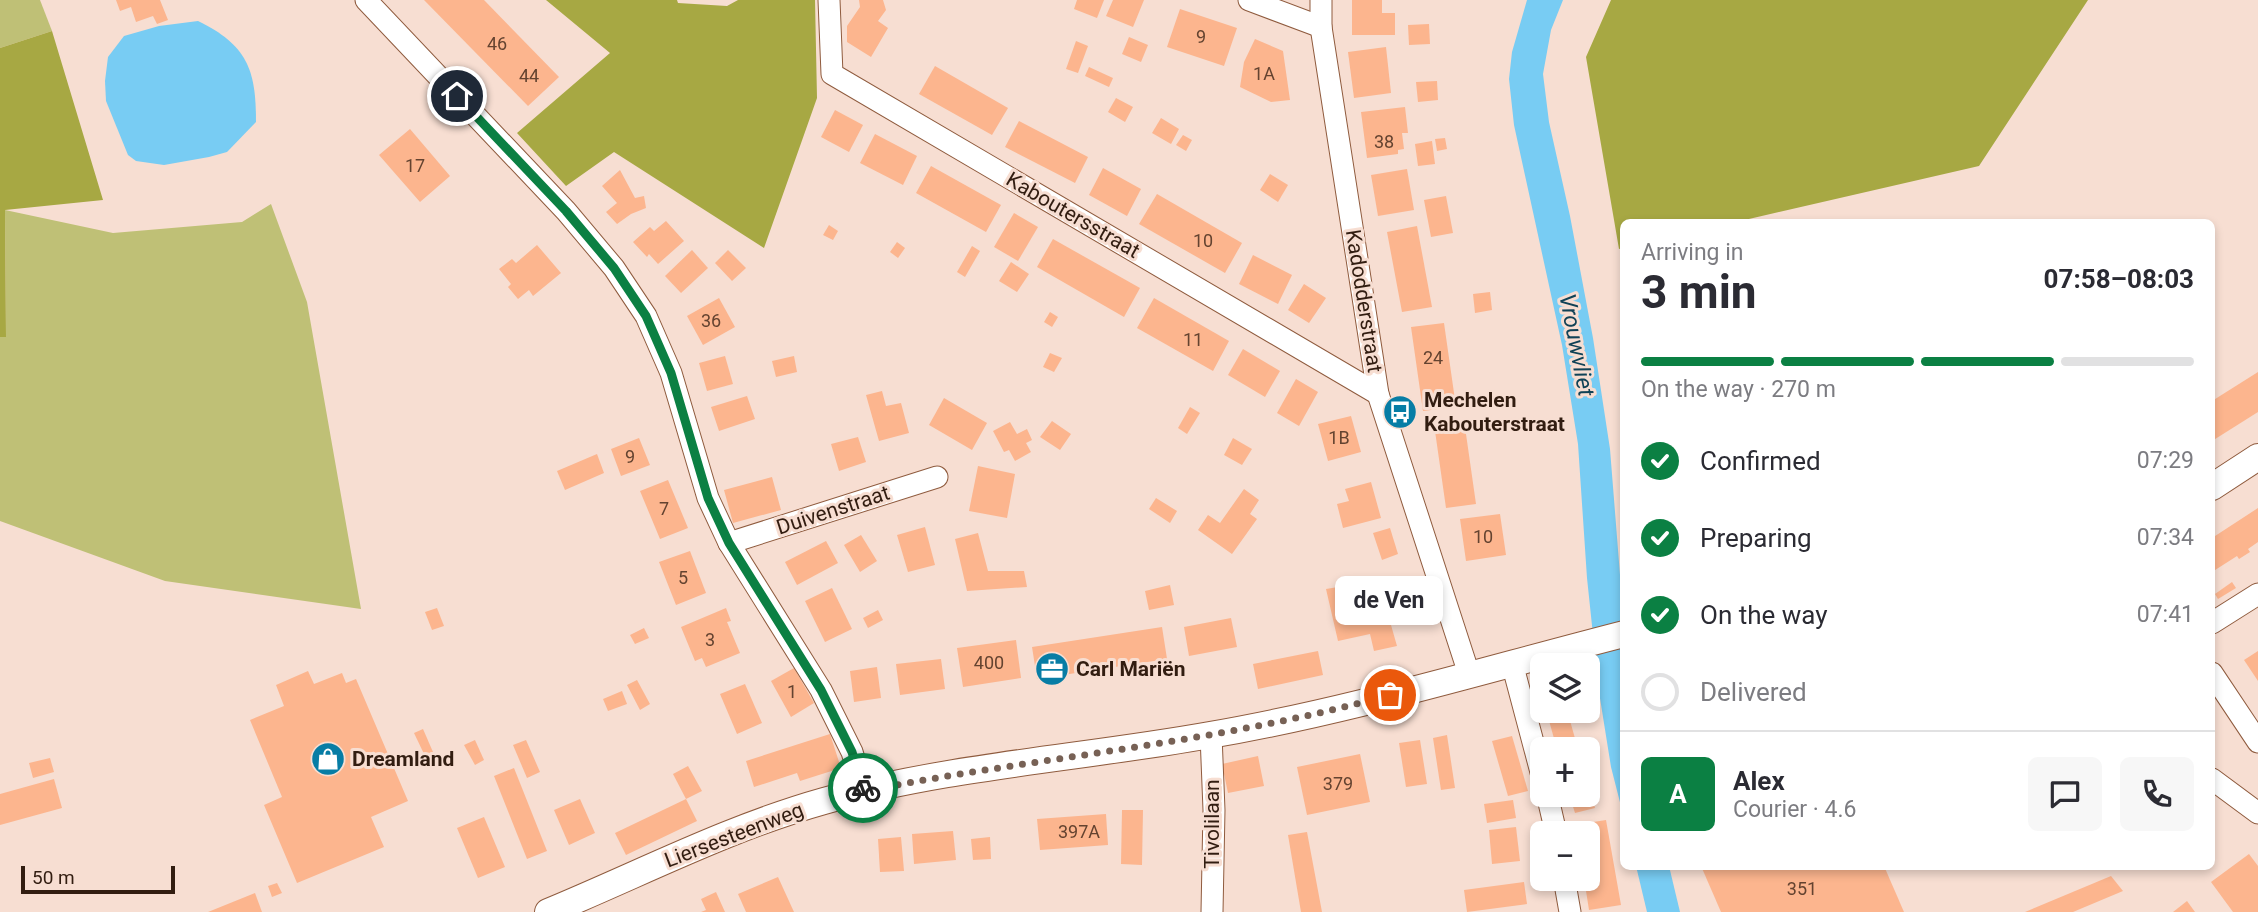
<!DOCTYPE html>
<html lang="en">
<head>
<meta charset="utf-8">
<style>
	body { margin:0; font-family:Roboto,sans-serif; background:#f7f7f7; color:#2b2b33; height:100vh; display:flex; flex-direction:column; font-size:26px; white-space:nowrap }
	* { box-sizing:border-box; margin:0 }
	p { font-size:23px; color:#7c7c81 }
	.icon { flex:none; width:38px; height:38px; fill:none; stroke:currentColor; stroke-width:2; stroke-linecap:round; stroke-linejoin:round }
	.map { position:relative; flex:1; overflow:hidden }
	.sheet { position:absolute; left:1620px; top:219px; width:595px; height:651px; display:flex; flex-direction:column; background:#fff; border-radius:10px; box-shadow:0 4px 10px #0003 }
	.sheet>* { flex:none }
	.buttons { position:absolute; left:1530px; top:653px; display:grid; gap:14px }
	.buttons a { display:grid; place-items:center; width:70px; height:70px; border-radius:10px; background:#fff; box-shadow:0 4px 10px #0003; font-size:35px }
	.scale { position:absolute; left:21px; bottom:18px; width:154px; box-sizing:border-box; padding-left:7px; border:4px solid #321d11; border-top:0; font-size:19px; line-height:24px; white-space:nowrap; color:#321d11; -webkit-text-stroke:5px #f7ded2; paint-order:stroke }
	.pin { position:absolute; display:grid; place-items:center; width:60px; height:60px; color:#fff; margin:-30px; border:4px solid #fff; border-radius:50%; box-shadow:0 2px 7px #0007 }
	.courier { position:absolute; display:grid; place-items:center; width:70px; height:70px; margin:-35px; border:5px solid #0b8043; border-radius:50%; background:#fff; color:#222; box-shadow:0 2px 9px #0007 }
	.bubble { position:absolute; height:49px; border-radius:10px; background:#fff; box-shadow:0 4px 10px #0003; font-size:23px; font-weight:700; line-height:49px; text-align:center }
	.overview em { font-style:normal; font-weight:700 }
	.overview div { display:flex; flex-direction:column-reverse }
	.overview { display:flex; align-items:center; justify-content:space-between; height:119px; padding:0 21px }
	h1 { font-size:46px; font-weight:700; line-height:52px }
	.bar { display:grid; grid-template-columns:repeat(4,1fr); gap:10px 7px; align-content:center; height:84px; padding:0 21px }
	.bar i { height:9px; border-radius:5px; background:#e1e1e2 }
	.bar .selected { background:#0b8043 }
	.bar p { grid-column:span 4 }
	.line { display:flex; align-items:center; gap:18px; padding:0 21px; border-top:2px solid #e1e1e2 }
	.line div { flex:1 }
	.round { display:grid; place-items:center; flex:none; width:74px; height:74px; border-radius:10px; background:#f7f7f7 }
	ol { padding:0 21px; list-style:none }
	li { display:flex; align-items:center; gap:21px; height:77px }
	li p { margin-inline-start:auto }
	li .icon { padding:7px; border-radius:50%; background:#0b8043; color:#fff; stroke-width:4 }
	li:last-child { color:#7c7c81 }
	li i { width:38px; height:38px; border:4px solid #e1e1e2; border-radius:50% }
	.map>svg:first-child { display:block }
	.green { fill:#bfc076 }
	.forest { fill:#a7a843 }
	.water { fill:#78ccf3 }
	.building { fill:#fcb58e }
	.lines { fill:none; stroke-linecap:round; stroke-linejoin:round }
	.minor-casing { stroke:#8f5b3e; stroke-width:23 }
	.major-casing { stroke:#8f5b3e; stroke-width:28 }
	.minor { stroke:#fff; stroke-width:21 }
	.major { stroke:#fff; stroke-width:26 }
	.done { stroke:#776155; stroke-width:7; stroke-dasharray:0 12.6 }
	.route { stroke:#0b8043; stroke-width:9 }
	.labels { text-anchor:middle; stroke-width:6; stroke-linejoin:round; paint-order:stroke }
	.number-label { font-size:18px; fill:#644330 }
	.street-label { font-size:21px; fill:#321d11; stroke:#f7ded2 }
	.poi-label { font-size:21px; font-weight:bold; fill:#321d11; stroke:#f7ded2; text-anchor:start }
	.water-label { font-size:23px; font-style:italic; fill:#104256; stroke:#f7ded2 }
</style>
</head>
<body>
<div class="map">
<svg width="2258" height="912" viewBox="0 0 2258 912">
	<rect width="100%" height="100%" fill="#f7ded2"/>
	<!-- green -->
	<g class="green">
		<path d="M0,0H40L52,31L0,48Z"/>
		<path d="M271,204L307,302L361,609L165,581L0,521V337H6L5,210L113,233L242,222Z"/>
	</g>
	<!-- forest -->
	<g class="forest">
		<path d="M546,0H677L678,3L727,6L738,0H815L817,98L764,248L614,152L566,186L517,133L610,53Z"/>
		<path d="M1611,0H2088L1979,166L1736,222H1624V248L1619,249L1586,57Z"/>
		<path d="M52,31L103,200L5,210L6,337H0V48Z"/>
	</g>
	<!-- water -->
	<g class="water">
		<path d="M1527,0H1563L1551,30L1543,74L1549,122L1570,216L1593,338L1610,449L1624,625V818L1611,767L1599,692L1587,578L1578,444L1562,345L1514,125L1509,79L1512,52Z"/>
		<path d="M198,21C247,45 256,69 256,122L227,152L209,157L164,165L136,161L128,155L106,101L105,81L108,57L124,36L159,26Z"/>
		<path d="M1636,866H1669L1680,912H1647Z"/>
	</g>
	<!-- building -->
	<g class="building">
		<path d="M116,0H160L168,20L157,24L153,16L136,22L131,7L120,11Z"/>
		<path d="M424,0H484L559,77L528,106Z"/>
		<path d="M859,0H883L886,10L878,21L888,28L871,57L847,42V26L860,7Z"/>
		<path d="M1077,0H1104L1097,18L1074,9Z"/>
		<path d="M1113,0H1144L1133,27L1106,16Z"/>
		<path d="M1352,0H1382V13H1395V35H1352Z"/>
		<path d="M1180,9L1237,28L1224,66L1167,47Z"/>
		<path d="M1429,24L1430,44L1409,45L1408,25Z"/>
		<path d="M1129,37L1148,45L1141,62L1122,54Z"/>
		<path d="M1255,39L1283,51L1290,100L1271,102L1240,87L1244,62Z"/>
		<path d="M1076,41L1088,46L1078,73L1066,69Z"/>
		<path d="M1386,47L1391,93L1354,98L1348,52Z"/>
		<path d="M935,66L1008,108L992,135L919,94Z"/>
		<path d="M1089,67L1113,78L1109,87L1085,76Z"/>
		<path d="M1437,81L1438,100L1418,102L1416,82Z"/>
		<path d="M1116,98L1133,107L1125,122L1108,112Z"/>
		<path d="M1405,107L1408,133H1402L1404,149L1398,150V154L1367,158L1361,112Z"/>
		<path d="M835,110L863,125L849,152L821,137Z"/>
		<path d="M1161,118L1179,129L1171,144L1152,133Z"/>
		<path d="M1019,121L1088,157L1075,183L1005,147Z"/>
		<path d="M410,129L450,176L420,202L379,155Z"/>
		<path d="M875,134L917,156L903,185L860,163Z"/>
		<path d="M1183,135L1192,140L1186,151L1176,145Z"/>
		<path d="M1445,138L1447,149L1437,151L1435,139Z"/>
		<path d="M1432,141L1435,164L1418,166L1415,144Z"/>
		<path d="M931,166L1001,205L986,232L916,193Z"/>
		<path d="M1103,168L1141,189L1127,216L1089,195Z"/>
		<path d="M1407,169L1414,210L1378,216L1371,175Z"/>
		<path d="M620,170L635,198L644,196L646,208L631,214L617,224L606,212L617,203L602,186Z"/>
		<path d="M1270,174L1288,185L1278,202L1260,190Z"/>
		<path d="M1157,194L1242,243L1225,273L1139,224Z"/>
		<path d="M1446,196L1453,233L1431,237L1424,200Z"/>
		<path d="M1014,213L1038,227L1018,261L994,247Z"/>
		<path d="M666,221L684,241L658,264L649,254L647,257L633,242L650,227L654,231Z"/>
		<path d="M829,225L838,231L833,240L823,235Z"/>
		<path d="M1417,226L1432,307L1402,312L1387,232Z"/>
		<path d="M1053,239L1140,288L1124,317L1037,267Z"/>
		<path d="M897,242L905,248L898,258L890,252Z"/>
		<path d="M537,245L561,273L533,296L529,290L518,299L508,287L511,284L499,269L512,259L516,263Z"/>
		<path d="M972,246L980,251L965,277L957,272Z"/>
		<path d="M692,250L708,268L681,293L665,276Z"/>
		<path d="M728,250L746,268L732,281L715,263Z"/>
		<path d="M1253,255L1292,275L1278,304L1239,284Z"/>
		<path d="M1011,262L1029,274L1017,292L999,281Z"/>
		<path d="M1304,284L1326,298L1309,323L1288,310Z"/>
		<path d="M1490,292L1492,310L1475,313L1473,294Z"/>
		<path d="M719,298L735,327L703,345L687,316Z"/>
		<path d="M1154,298L1229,341L1213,371L1137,328Z"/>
		<path d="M1050,312L1058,317L1052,327L1044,322Z"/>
		<path d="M1444,323L1456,407L1423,411L1411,327Z"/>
		<path d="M1243,349L1280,371L1265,397L1228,375Z"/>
		<path d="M1050,353L1062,358L1054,372L1043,367Z"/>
		<path d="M725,356L733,384L707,391L699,363Z"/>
		<path d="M794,356L797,372L776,377L772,361Z"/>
		<path d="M2258,372V412L2212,441V401Z"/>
		<path d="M1296,379L1318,392L1299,426L1277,413Z"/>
		<path d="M882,391L886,406L901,403L909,433L879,441L866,395Z"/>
		<path d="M747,396L755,419L719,431L711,407Z"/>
		<path d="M944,398L987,423L972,450L929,425Z"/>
		<path d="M1190,407L1200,413L1187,434L1178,428Z"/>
		<path d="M1351,416L1361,452L1328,461L1318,424Z"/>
		<path d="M1464,420L1476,504L1446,508L1434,424Z"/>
		<path d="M1052,421L1071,434L1060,450L1040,437Z"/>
		<path d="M1010,422L1017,434L1027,429L1032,440L1026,443L1031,452L1015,461L1009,450L1004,452L993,431Z"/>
		<path d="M858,437L866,462L839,471L831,444Z"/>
		<path d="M639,438L650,465L621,476L611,449Z"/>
		<path d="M1233,438L1252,449L1242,465L1224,455Z"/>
		<path d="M597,454L604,473L565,490L557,471Z"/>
		<path d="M978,466L1015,474L1007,518L969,511Z"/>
		<path d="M772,477L781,510L733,523L724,490Z"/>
		<path d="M668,480L688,528L660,539L640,491Z"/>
		<path d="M1371,482L1381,518L1343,528L1337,504L1349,501L1345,489Z"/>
		<path d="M1244,489L1259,500L1250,514L1257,519L1232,554L1198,530L1208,515L1220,523Z"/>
		<path d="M1156,498L1177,511L1170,523L1149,509Z"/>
		<path d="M2258,508V542L2248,549L2250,552L2239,559L2237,556L2212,572V538Z"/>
		<path d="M1500,514L1506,555L1466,561L1460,519Z"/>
		<path d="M925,527L935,565L908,572L897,535Z"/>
		<path d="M1390,528L1398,554L1382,560L1373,533Z"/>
		<path d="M978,533L988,571H1024L1027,587L967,591L955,539Z"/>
		<path d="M861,535L877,561L860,572L844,545Z"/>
		<path d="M826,541L838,563L797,585L785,562Z"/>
		<path d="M690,551L706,593L676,605L659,562Z"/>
		<path d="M2232,582L2236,588L2218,599L2215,594Z"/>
		<path d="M1170,585L1174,605L1149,610L1145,591Z"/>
		<path d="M1344,586L1349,605L1383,597L1397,646L1374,651L1370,634L1338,641L1326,589Z"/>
		<path d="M832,588L852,629L825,642L805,601Z"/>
		<path d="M437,608L444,626L432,630L425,612Z"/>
		<path d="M726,608L731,621L727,622L740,653L706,667L702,658L695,661L681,627Z"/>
		<path d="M878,610L883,620L868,628L863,618Z"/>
		<path d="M1231,618L1237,647L1189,656L1184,627Z"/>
		<path d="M1162,627L1167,659L1037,679L1032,647Z"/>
		<path d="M644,628L649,638L635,644L630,635Z"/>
		<path d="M1016,640L1021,678L963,687L957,648Z"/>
		<path d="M1318,651L1323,675L1258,689L1253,664Z"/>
		<path d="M2258,651V681L2244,660Z"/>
		<path d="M941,659L945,689L900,695L896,664Z"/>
		<path d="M877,667L881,698L854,702L850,671Z"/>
		<path d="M794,668L814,703L791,717L771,681Z"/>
		<path d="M308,671L314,684L342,673L346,683L356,679L408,801L371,817L384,847L297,883L264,805L282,797L250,720L284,706L276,685Z"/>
		<path d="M637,680L650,704L640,710L627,685Z"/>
		<path d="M745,684L762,723L737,734L720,694Z"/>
		<path d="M622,691L627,704L608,711L603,699Z"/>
		<path d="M1546,710H1567L1578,749H1557Z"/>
		<path d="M423,729L433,752L425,756L414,733Z"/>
		<path d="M830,734L841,768L800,781L797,773L754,787L746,761Z"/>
		<path d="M1447,735L1455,788L1441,790L1433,738Z"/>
		<path d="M1512,736L1528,791L1508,796L1492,741Z"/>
		<path d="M475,740L484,760L475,765L464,745Z"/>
		<path d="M526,740L540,772L527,778L513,745Z"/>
		<path d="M1420,740L1427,784L1406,787L1399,743Z"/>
		<path d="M1360,754L1370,802L1307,815L1297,767Z"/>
		<path d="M1258,756L1264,786L1228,793L1222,764Z"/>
		<path d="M50,758L54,772L33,778L29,763Z"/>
		<path d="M688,766L702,791L686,799L673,774Z"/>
		<path d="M514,768L547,851L527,859L494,776Z"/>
		<path d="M54,779L62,808L0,825V794Z"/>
		<path d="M1588,785L1595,808L1575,813L1569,794H1587Z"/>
		<path d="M580,799L595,833L569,845L554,810Z"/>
		<path d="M686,799L697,821L626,855L615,833Z"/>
		<path d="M1513,800L1516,818L1487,823L1484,804Z"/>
		<path d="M1122,810H1143L1142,865L1121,864Z"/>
		<path d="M1106,814L1108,845L1040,850L1037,819Z"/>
		<path d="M484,817L505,867L478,878L457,828Z"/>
		<path d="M1606,820L1621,905L1589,910L1584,878H1587V833H1576L1574,825Z"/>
		<path d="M1516,827L1520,861L1492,864L1489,830Z"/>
		<path d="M953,831L956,860L914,864L912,834Z"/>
		<path d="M1307,832L1322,912H1301L1288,835Z"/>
		<path d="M901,837L904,871L880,872L878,839Z"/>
		<path d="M990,837L991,859L973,860L971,839Z"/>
		<path d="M2249,854L2258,866V912H2233L2211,882Z"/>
		<path d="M1701,866H1884L1904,912H1721Z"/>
		<path d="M2111,876L2123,891L2073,912H2025Z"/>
		<path d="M778,877L794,912H746L738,894Z"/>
		<path d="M1524,882L1527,904L1467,912L1464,890Z"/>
		<path d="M277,883L282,893L272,897L268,886Z"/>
		<path d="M716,892L725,912H701L706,910L701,899Z"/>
		<path d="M255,893L262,912H208Z"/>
		<path d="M2187,901L2195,912H2173Z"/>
	</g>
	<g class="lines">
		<!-- minor casing -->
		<g class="minor-casing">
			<g id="minor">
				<path d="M366,0L566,211L614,268L646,316L671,373L708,498L729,543L821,690L852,752L864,791"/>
				<path d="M829,0L832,74L1378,394"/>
				<path d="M1249,0L1321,27"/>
				<path d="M1321,0V27L1378,394L1469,674"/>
				<path d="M729,543L937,477"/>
				<path d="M2212,623L2258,594"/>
				<path d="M1512,663L1542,776"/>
				<path d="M2212,673L2258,742"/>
				<path d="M1211,735L1214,810L1212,912"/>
				<path d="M2212,779L2258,813"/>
				<path d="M1547,794L1556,833"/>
				<path d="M1564,878L1570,912"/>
			</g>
		</g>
		<!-- major casing -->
		<g class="major-casing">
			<g id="major">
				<path d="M2212,487L2258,457"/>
				<path d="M548,912C640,874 728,828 824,801C949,766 1082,758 1210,735C1350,711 1487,669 1624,634"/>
			</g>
		</g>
		<!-- minor -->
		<use href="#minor" class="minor"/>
		<!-- major -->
		<use href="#major" class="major"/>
	</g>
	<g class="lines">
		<!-- done -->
		<path class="done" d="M863,788L864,791C1039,757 1218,743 1390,695"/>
		<!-- route -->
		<path class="route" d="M457,96L566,211L614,268L646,316L671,373L708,498L729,543L821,690L852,752L863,788"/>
	</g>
	<!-- icons -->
	<defs>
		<g id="bus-disc" transform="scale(1.75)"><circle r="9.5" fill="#077da5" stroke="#f7ded2"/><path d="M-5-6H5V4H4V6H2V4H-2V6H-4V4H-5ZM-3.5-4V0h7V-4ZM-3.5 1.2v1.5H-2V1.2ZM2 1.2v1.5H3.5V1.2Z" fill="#fff"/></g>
		<g id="office-disc" transform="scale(1.75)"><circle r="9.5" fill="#077da5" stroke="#f7ded2"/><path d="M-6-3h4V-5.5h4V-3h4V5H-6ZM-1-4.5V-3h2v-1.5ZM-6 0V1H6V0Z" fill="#fff"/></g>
		<g id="shop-disc" transform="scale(1.75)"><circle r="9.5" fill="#077da5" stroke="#f7ded2"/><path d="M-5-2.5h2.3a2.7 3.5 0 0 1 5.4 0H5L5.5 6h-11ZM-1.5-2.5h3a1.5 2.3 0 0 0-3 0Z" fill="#fff"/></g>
	</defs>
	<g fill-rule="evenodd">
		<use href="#bus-disc" x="1400" y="412"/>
		<use href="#office-disc" x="1052" y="669"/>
		<use href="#shop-disc" x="328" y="759"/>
	</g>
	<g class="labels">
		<!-- number labels -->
		<g class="number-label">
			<text x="1201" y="43">9</text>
			<text x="497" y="50">46</text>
			<text x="1264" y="80">1A</text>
			<text x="529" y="82">44</text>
			<text x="1384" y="148">38</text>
			<text x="415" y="172">17</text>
			<text x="1203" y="247">10</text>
			<text x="711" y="327">36</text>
			<text x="1193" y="346">11</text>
			<text x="1433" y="364">24</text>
			<text x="1339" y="444">1B</text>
			<text x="630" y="463">9</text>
			<text x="664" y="515">7</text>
			<text x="1483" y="543">10</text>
			<text x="683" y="584">5</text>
			<text x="710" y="646">3</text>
			<text x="989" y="669">400</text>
			<text x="792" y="698">1</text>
			<text x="1338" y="790">379</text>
			<text x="1079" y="838">397A</text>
			<text x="1802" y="895">351</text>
		</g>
		<!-- street labels -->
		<g class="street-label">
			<text transform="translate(1073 215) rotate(30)" y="7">Kaboutersstraat</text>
			<text transform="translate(1364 301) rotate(81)" y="7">Kadodderstraat</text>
			<text transform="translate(833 510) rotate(-18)" y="7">Duivenstraat</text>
			<text transform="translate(1212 824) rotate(-90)" y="7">Tivolilaan</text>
			<text transform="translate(734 835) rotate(-21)" y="7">Liersesteenweg</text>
		</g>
		<!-- poi labels -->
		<g class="poi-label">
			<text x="1424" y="407">Mechelen<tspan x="1424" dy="24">Kabouterstraat</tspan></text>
			<text x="1076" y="676">Carl Mariën</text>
			<text x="352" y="766">Dreamland</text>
		</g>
		<!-- water labels -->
		<g class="water-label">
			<text transform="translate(1577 345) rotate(79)" y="8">Vrouwvliet</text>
		</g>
	</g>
</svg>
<div class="buttons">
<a><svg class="icon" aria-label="layers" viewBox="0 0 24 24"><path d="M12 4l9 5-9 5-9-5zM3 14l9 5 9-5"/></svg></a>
<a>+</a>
<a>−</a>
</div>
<div class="scale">50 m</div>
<div class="pin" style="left:1390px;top:695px;background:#ea580c"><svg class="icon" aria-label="bag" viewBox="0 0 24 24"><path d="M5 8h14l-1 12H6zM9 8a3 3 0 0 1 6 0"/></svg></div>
<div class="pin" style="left:457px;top:96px;background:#1f2937"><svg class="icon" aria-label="home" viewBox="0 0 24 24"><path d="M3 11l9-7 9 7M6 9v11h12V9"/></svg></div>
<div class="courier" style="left:863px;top:788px"><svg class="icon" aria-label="bike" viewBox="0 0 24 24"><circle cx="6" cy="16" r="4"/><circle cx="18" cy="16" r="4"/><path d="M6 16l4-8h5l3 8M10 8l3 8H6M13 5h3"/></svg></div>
<div class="bubble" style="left:1335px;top:576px;width:108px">de Ven</div>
<section class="sheet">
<div class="overview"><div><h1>3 min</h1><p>Arriving in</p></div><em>07:58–08:03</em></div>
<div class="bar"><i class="selected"></i><i class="selected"></i><i class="selected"></i><i></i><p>On the way · 270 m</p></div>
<ol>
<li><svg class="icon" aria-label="check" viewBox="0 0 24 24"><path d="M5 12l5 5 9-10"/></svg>Confirmed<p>07:29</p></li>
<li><svg class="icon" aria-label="check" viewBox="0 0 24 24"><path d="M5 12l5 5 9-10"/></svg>Preparing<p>07:34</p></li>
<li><svg class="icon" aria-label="check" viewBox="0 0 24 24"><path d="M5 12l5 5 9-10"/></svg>On the way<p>07:41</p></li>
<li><i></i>Delivered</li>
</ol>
<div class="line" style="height:126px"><b class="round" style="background:#0b8043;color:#fff">A</b><div><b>Alex</b><p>Courier · 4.6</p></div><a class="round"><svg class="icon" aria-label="chat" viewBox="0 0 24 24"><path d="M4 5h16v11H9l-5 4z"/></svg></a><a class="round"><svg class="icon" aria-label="phone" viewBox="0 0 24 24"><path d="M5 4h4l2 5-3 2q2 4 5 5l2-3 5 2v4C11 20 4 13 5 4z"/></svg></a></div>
</section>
</div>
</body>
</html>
